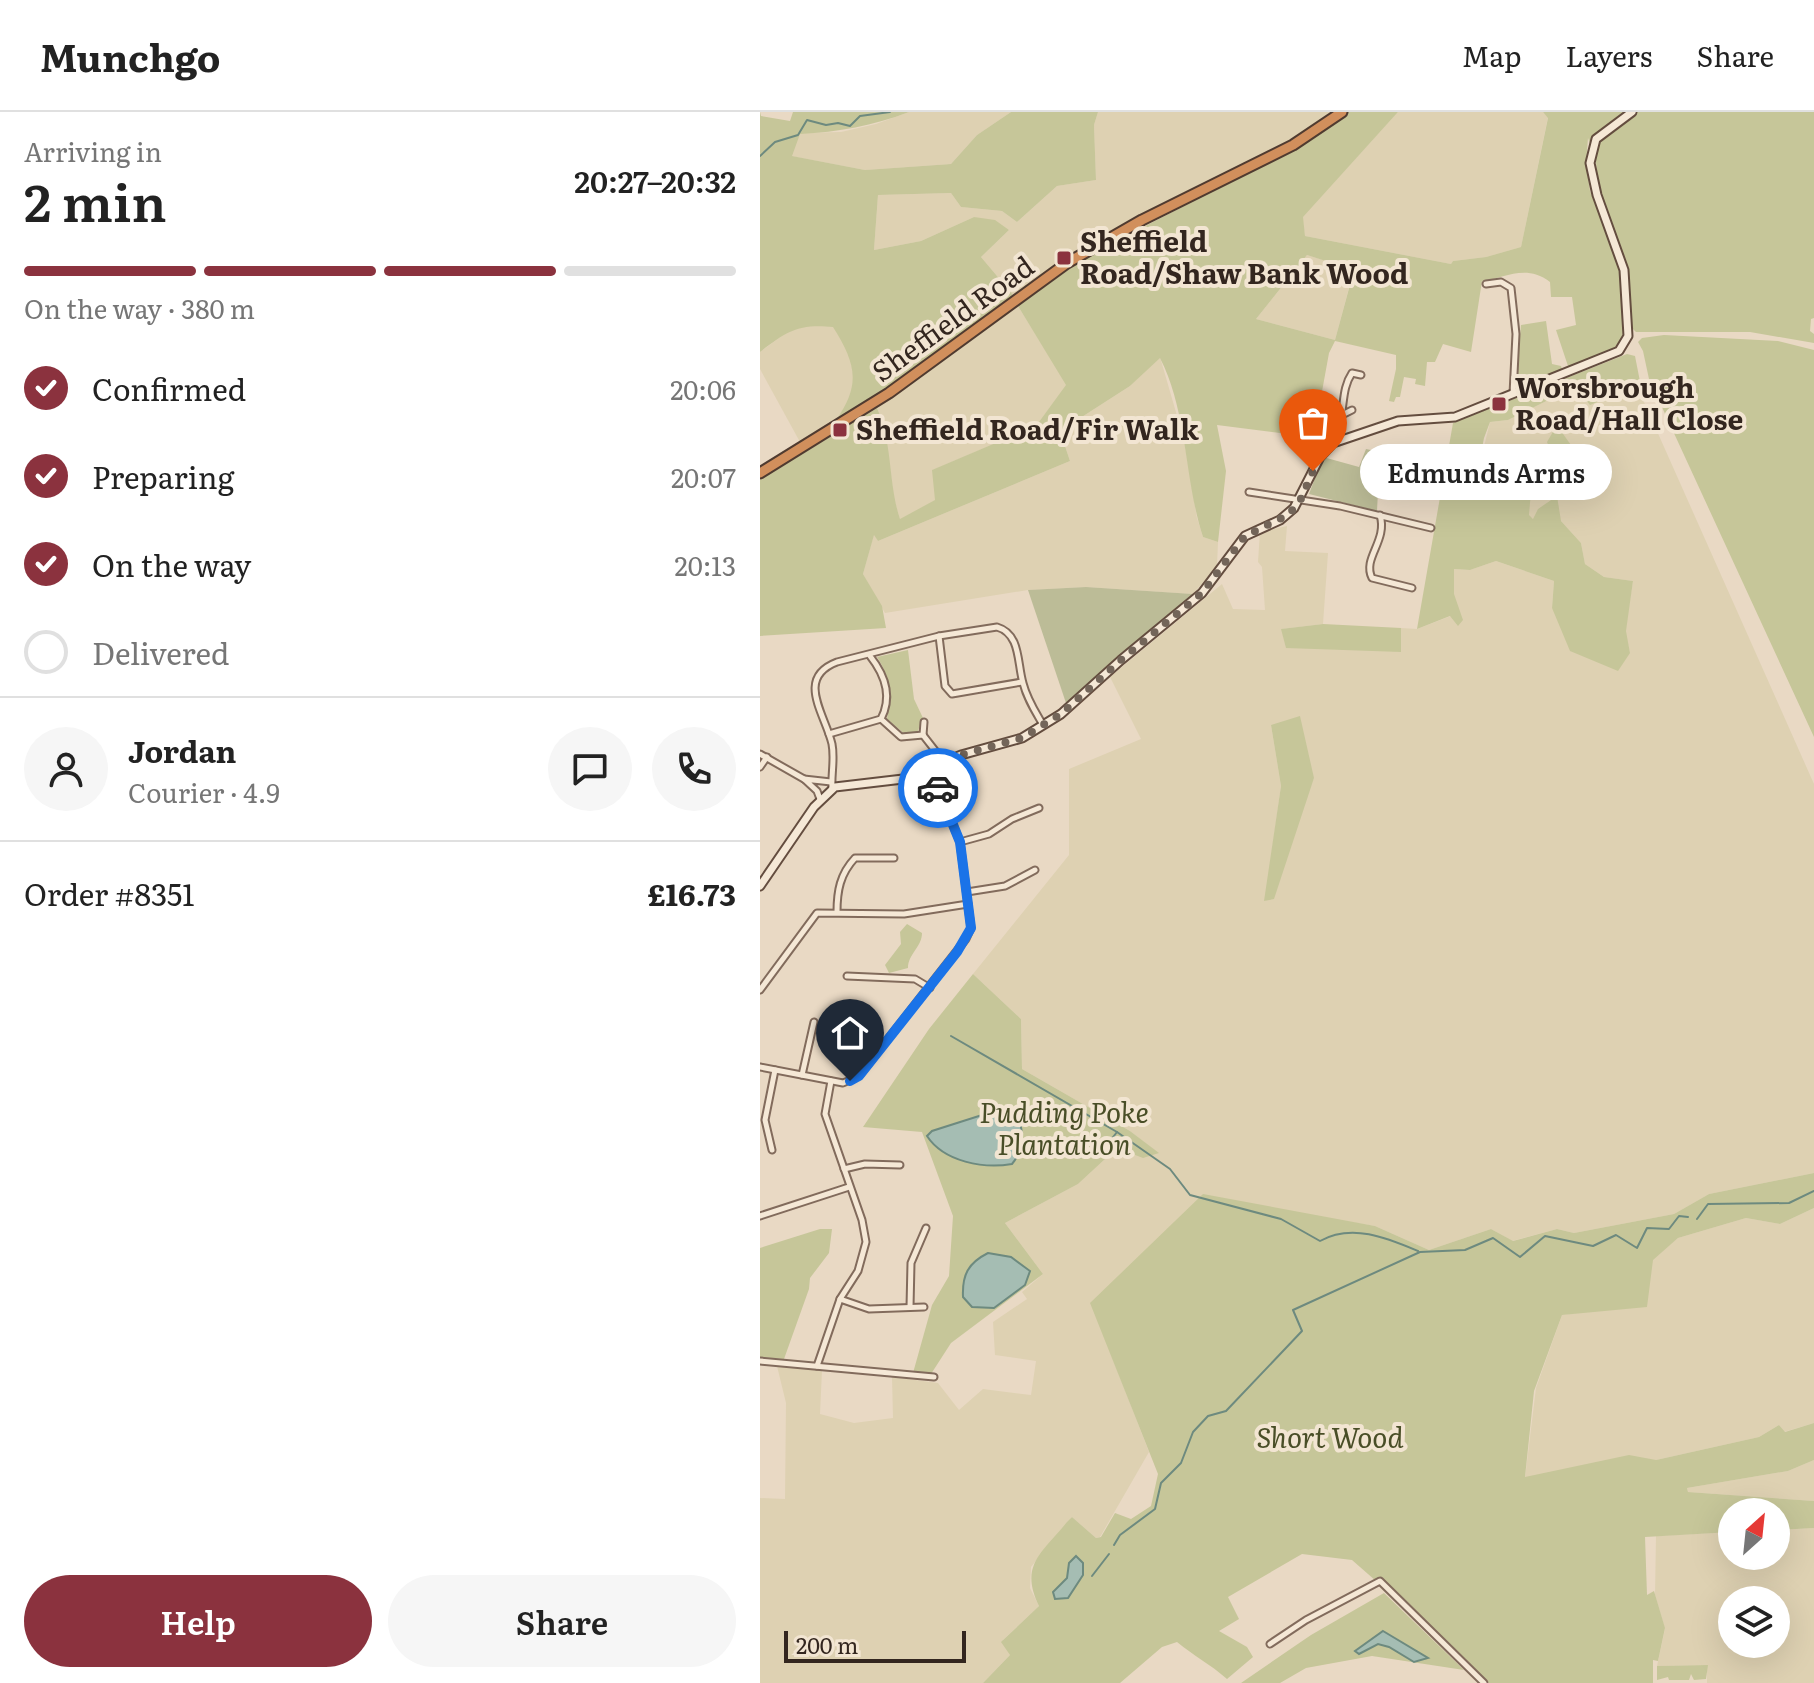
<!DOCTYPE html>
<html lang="en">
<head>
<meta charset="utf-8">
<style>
	body { margin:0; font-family:Literata,serif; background:#f6f6f6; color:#222; height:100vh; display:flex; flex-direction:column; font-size:30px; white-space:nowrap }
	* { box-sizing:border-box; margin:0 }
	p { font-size:26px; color:#767676 }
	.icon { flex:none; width:44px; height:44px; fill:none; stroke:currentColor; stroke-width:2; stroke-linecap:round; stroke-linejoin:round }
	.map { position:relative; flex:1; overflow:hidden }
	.sheet { display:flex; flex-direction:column; background:#fff; width:760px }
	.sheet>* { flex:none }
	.needle { width:52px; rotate:27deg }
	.buttons { position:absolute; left:958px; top:1386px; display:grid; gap:16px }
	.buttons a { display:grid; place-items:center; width:72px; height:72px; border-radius:50%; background:#fff; box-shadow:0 8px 32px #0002; font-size:40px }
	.scale { position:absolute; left:24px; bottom:20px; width:182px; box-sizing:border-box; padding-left:8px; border:4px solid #33261f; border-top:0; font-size:22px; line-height:28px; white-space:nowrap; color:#33261f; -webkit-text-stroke:6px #f2e5d2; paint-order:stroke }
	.pin { position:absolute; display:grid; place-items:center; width:68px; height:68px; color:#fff; margin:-82px -34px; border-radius:50% 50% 50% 0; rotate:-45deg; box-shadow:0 0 8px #0007 }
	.pin .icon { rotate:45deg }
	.courier { position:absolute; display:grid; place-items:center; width:80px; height:80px; margin:-40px; border:6px solid #1a73e8; border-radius:50%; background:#fff; color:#222; box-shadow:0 2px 10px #0007 }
	.bubble { position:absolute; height:56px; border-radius:28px; background:#fff; box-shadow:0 8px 32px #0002; font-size:26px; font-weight:600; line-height:56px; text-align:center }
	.headline em { font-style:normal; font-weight:600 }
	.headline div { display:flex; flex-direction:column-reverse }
	.headline { display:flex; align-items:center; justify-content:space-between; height:136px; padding:0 24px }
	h1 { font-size:52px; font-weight:600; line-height:60px }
	.bar { display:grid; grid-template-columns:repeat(4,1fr); gap:12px 8px; align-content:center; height:96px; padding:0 24px }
	.bar i { height:10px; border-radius:6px; background:#e0e0e0 }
	.bar .current { background:#8b323e }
	.bar p { grid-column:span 4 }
	.line { display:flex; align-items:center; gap:20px; padding:0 24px; border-top:2px solid #e0e0e0 }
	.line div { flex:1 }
	.round { display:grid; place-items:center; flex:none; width:84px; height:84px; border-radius:42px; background:#f6f6f6 }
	ol { padding:0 24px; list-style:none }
	li { display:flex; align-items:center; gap:24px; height:88px }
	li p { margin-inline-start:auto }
	li .icon { padding:8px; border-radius:50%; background:#8b323e; color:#fff; stroke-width:4 }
	li:last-child { color:#767676 }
	li i { width:44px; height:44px; border:4px solid #e0e0e0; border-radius:50% }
	.cta { display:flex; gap:16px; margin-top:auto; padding:16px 24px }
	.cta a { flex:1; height:92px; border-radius:48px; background:#8b323e; color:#fff; font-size:32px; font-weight:600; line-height:92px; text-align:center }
	.cta a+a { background:#f6f6f6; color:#222 }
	header { display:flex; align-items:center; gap:48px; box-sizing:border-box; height:112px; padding:0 40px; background:#fff; border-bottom:2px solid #e0e0e0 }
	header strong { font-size:38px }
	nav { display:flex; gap:44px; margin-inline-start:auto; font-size:28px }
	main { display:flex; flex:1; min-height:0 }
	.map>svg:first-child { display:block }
	.farmland { fill:#ded1b2; fill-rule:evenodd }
	.green { fill:#c6c699; fill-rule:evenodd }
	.cemetery { fill:#bcbc97 }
	.water { fill:#a5bdb3; stroke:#6d8a7f; stroke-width:2 }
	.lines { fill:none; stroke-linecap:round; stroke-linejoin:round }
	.stream { stroke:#6d8a7f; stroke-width:2 }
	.street-casing { stroke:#826b5c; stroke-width:9 }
	.secondary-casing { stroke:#644d3f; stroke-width:11 }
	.highway-casing { stroke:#503b30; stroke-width:13 }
	.street { stroke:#f5e8d6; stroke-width:5 }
	.secondary { stroke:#f5e8d6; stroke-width:7 }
	.highway { stroke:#d18f5c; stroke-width:9 }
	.done { stroke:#736559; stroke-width:8; stroke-dasharray:0 14.4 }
	.route { stroke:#1a73e8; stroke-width:10 }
	.poi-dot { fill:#8b323e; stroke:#f2e5d2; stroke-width:3 }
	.labels { text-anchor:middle; stroke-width:8; stroke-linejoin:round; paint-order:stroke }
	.poi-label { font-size:28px; font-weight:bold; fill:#33261f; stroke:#f2e5d2; text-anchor:start }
	.street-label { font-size:28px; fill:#33261f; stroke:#f2e5d2 }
	.park-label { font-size:28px; font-style:italic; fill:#494e27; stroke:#f2e5d2 }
</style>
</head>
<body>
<header>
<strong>Munchgo</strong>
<nav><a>Map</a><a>Layers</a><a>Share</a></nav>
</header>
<main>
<section class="sheet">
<div class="headline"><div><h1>2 min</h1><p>Arriving in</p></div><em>20:27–20:32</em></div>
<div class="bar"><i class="current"></i><i class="current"></i><i class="current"></i><i></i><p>On the way · 380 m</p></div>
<ol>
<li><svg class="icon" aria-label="check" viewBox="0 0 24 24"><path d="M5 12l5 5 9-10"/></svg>Confirmed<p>20:06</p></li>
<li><svg class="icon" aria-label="check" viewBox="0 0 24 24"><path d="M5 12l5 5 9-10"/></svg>Preparing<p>20:07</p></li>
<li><svg class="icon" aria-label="check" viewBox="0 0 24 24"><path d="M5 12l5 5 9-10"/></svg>On the way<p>20:13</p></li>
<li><i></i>Delivered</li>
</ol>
<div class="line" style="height:144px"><a class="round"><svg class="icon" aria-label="person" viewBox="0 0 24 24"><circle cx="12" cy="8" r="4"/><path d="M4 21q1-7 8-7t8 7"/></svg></a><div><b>Jordan</b><p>Courier · 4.9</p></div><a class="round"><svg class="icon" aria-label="chat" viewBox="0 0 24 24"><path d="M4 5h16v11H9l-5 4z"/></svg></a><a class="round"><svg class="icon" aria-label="phone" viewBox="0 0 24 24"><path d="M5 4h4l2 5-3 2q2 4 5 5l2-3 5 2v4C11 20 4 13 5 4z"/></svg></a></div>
<div class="line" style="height:104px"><div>Order #8351</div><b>£16.73</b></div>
<div class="cta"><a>Help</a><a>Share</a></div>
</section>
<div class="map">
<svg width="1054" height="1571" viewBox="0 0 1054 1571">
	<rect width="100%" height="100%" fill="#e9d9c4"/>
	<!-- farmland -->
	<g class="farmland">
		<path d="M149,0H251L217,23L191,52L105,58L31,44L40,21L81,20L116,12Z"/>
		<path d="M338,0H573L535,25L334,128L253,183L221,145L249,118L214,105L161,129L114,138L118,83L191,81L201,95L242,99L257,110L297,74L336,68L334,13Z"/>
		<path d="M638,0H783L788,5L761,135L726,145L693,149L691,152L545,124L542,105Z"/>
		<path d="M547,143L594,157L575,228L496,207Z"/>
		<path d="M258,194L307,273L276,314L173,358L176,388L140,408L134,387L124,312L117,296Z"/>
		<path d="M48,213L73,214L89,240L94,264L90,289L76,308L40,330L0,257V240L30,218Z"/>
		<path d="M400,245L424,328L437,406L443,425L458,430L457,454L433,482L326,475L268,478L125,501L103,462L114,422L118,429L310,349L300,319L370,274Z"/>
		<path d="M842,272L863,274L884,290L1054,672V1061L949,1082L914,1102L814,1121L797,1117L752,1129L731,1117L669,1138L615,1114L572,1107L331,1191L389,1340L340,1425L336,1426L312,1405L271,1455L270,1476L279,1494L243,1528L250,1543L223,1571H0V1386L25,1387L26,1291L17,1254L62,1258L60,1302L94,1311L133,1306L132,1265L178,1271L199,1298L223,1277L271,1283L276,1249L235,1243L233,1210L267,1187L262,1180L283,1162L245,1111L318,1072L357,1036L398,1041L370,1019L262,957L261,907L213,862L309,743V657L381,627L350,565L462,472L473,497L505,498L502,455L498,450L500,420L527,414L525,439L568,441L563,512L522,517L641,540V516L657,517L691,504L694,457L710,458L736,449L794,469L792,496L870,541L865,519L873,469L844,465L825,452L821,431L801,409L773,407L735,378L714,376L730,310L748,308L815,275ZM511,613L554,666L505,789L521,674Z"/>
		<path d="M1054,1096V1311L1024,1320L1019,1313L999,1325L896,1348L765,1366L776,1276L802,1203L830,1199L918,1126L986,1106L1020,1112Z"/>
		<path d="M1054,1348V1389L928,1380L927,1376L1028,1359Z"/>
		<path d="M1054,1416V1571H947V1553L897,1554L905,1517L895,1483L896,1424L972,1420V1444H1016V1418ZM972,1488H1016V1532H972Z"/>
	</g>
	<!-- green -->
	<g class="green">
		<path d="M0,0L1,4L30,9L33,0H149C112,14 79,20 40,22L32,44L105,58L191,52L217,23L251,0H338L334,13L336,68L297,74L257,110L242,99L201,95L191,81L118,83L114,138L161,129L214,105L235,108L249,118L221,145L253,183L148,262L76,308C102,272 95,250 73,215C37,212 28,219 0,240Z"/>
		<path d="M588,0H638L543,105L545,124L691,152L693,149L726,145L761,135L788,6L783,0H1054V206L1051,207L1050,219L1054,222V231L990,220H876L871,215L866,151L838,73L836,50L828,26L826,52L830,79L861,158L864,222L858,236L809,257L796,218L816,213L812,185H791L790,170C765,151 744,167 722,169L711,240L683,232L675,250H667L665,274L655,272L656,267L644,265L640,285H636L634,290L629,289L636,257V243L575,229L569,241L557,307L549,311L544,324L457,313L466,359L458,430L443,425C424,367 428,301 400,246L370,274L300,319L310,349L118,429L114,423L103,462L122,494L126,516L0,524V368L117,296C133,331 128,371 140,407L175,388L172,358L276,314L306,273L258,194L329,143L542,33ZM547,143L594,158L575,228L496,207Z"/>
		<path d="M786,209L792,252L801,254L803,260L759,276L756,272L761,213Z"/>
		<path d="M904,223L1018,229L1054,238V625L889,267L883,239L878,230L882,226Z"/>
		<path d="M867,242L875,244L884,290L863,274L843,272L842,288L830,293L815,275L748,308L730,310L724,326L714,376L735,378L755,362L771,379L769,403L773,407L778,397L797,384L801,409L821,431L825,452L844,465L873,469L866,519L870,541L858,559L810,539L792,496L794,469L736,449L710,458L694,457V482L703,508L698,514L690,504L657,517L693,311Z"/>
		<path d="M794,318L801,319L813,336L818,355L809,363L797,354L787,330Z"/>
		<path d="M563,512L641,516V540L526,536L521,517Z"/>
		<path d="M148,538L154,587L163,606L157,621L146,623L127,607C131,583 131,566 117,545Z"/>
		<path d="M540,604L554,666L514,787L504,789L521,674L511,613Z"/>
		<path d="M147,812L162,821C162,835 148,842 148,856L129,861L125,853L141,832L140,820Z"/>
		<path d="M213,862L261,907L262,957L370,1019L399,1041L383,1046L357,1036L318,1072L245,1111L283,1162L191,1231L171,1262L153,1261L172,1193L189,1164L193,1104L162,1020L103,1015L169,917Z"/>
		<path d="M1054,1061V1096L1020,1112L986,1106L918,1126L893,1148L887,1195L802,1203L774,1279L765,1365L869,1343L896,1348L999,1325L1019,1313L1025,1320L1054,1311V1348L1028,1359L927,1376L928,1380L1054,1389V1416L1016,1418V1400H972V1420L885,1425L887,1483L894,1479L905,1516L898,1549L893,1548V1571H729L630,1474L624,1476L592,1448L542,1442L468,1485L479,1507L459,1519L487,1535L493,1545L467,1567C450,1552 434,1544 417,1530L402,1535L360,1571H223L250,1543L241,1530L279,1494C259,1453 282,1441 307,1410L312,1405L336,1426L341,1425L355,1401L371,1407L391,1394L398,1362L330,1191L443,1082L615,1114L669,1138L731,1117L753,1129L797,1117L814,1121L914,1102L949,1082Z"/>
		<path d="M60,1117H72L69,1141L50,1166L49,1177L24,1247L0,1245V1136Z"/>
		<path d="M624,1481L704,1558L612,1544L546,1556L520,1571H481L551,1523Z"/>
		<path d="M948,1553L946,1567L934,1568L931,1562L929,1568H909L908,1565L897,1568V1554Z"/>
	</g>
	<!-- cemetery -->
	<g class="cemetery">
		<path d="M606,337L620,340L617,399L549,382L563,345L599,355Z"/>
		<path d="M326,475L433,482L306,591L268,478Z"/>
	</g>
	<!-- water -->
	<g class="water">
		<path d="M222,1003L246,1004L260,1011C264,1024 261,1042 252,1052C224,1057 184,1050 167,1024L172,1019Z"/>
		<path d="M228,1141L251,1145L270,1159L265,1173L234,1196L212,1195L203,1185C202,1163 208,1151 228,1141Z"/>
		<path d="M316,1444L323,1451V1463L308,1486L295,1487L293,1480L307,1466L309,1451Z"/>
		<path d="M623,1519L668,1546L654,1550L629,1535L618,1532L599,1542L595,1539Z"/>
	</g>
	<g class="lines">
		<!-- stream -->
		<g class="stream">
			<path d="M0,44L15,30L38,23L47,8L66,13L78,11L90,14L100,4L130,0"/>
			<path d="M191,924L357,1020L410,1057L430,1083L521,1107L560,1129C592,1111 627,1126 658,1139"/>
			<path d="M274,1035C314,1045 330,1057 357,1020"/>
			<path d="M937,1107L948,1092L1029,1091L1054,1079"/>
			<path d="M354,1433L360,1423L395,1397L401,1371L421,1351L433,1320L448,1304L466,1299L542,1219L533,1198L660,1140L705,1138L733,1126L760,1145L785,1124L833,1134L856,1123L877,1136L887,1116L909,1117L919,1104L928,1105"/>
			<path d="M332,1464L349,1442"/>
		</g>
		<!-- street casing -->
		<g class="street-casing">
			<g id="street">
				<path d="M726,172L741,170L751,176L756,222L753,282"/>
				<path d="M582,303L592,298"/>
				<path d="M573,331C574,319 581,310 582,299C584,286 584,273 592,261L601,263"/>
				<path d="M489,380L580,394L671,416"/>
				<path d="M620,403C628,429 602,446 612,466L652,476"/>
				<path d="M179,524L185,574L192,582L262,570"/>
				<path d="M121,607L141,625L163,623"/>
				<path d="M69,622L121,607C133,584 125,563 110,544"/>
				<path d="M163,623L184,650"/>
				<path d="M163,623L164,610"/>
				<path d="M0,642L44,667"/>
				<path d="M0,655L7,645"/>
				<path d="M72,677C71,662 75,647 72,632C65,602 35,566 77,550L179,524L237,515C261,522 257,551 263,571C267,587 275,599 283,613"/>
				<path d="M60,687L57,679L44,667L71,670"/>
				<path d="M200,730L229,722L252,707L279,696"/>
				<path d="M207,780L245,774L275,758"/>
				<path d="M77,800C77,779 80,762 95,746H134"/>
				<path d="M87,864L155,867L170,876"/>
				<path d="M0,878L57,801L144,802L208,792"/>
				<path d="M0,955L83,971L99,964L206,827L211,816L200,730L170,657"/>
				<path d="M42,963L54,910"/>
				<path d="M12,1038L5,1008L15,958"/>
				<path d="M84,1057L105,1052L140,1053"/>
				<path d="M0,1104L89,1075"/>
				<path d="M80,1187L109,1197L164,1195"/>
				<path d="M150,1195L151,1151L166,1116"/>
				<path d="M0,1249L174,1265"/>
				<path d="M57,1254L80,1187L98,1159L106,1130L102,1108L65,1002L71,969"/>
				<path d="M510,1532L546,1508L620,1469L724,1571"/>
			</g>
		</g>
		<!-- secondary casing -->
		<g class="secondary-casing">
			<path id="secondary" d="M0,774L54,695L75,675L143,667L201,643L262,626L301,602L361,548L442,481L485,424L520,408L534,396L560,345L573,331L638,309L695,305L859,239L868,224L864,158L837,83L830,51L836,27L872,0"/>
		</g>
		<!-- highway casing -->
		<g class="highway-casing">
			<path id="highway" d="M0,361L129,281L307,151L382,108L533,33L582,0"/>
		</g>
		<!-- street -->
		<use href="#street" class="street"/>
		<!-- secondary -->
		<use href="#secondary" class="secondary"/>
		<!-- highway -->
		<use href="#highway" class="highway"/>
	</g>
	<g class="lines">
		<!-- done -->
		<path class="done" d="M178,676L170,657L201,643L262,626L301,602L361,548L442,481L485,424L528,403L540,389L553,359"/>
		<!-- route -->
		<path class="route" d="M90,969L99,964L197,840L211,816L200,730L178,676"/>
	</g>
	<!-- markers -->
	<g class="poi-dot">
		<rect x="296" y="138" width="16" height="16" rx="4"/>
		<rect x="731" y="284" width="16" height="16" rx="4"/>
		<rect x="72" y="310" width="16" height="16" rx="4"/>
	</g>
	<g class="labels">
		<!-- poi labels -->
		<g class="poi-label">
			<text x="320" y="140">Sheffield<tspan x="320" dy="32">Road/Shaw Bank Wood</tspan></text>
			<text x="755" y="286">Worsbrough<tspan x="755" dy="32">Road/Hall Close</tspan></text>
			<text x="96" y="328">Sheffield Road/Fir Walk</text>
		</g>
		<!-- street labels -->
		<g class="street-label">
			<text transform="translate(193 207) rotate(-36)" y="10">Sheffield Road</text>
		</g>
		<!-- park labels -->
		<g class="park-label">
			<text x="304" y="1011">Pudding Poke<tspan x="304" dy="32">Plantation</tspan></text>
			<text x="570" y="1336">Short Wood</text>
		</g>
	</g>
</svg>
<div class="buttons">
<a><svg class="needle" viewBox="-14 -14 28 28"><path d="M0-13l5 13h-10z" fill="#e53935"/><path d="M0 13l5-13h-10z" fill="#767676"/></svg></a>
<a><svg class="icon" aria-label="layers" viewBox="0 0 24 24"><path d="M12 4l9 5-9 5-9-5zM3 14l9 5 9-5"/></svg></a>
</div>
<div class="scale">200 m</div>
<div class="pin" style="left:553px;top:359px;background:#ea580c"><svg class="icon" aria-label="bag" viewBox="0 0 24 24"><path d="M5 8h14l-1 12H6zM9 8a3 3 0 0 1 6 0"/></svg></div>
<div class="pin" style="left:90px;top:969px;background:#1f2937"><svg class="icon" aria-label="home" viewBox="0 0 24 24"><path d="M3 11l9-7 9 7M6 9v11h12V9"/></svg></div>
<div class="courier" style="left:178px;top:676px"><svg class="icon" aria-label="car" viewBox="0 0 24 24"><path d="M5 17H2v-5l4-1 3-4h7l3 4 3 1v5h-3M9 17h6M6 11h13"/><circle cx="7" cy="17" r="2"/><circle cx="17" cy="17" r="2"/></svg></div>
<div class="bubble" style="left:600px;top:332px;width:252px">Edmunds Arms</div>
</div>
</main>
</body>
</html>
